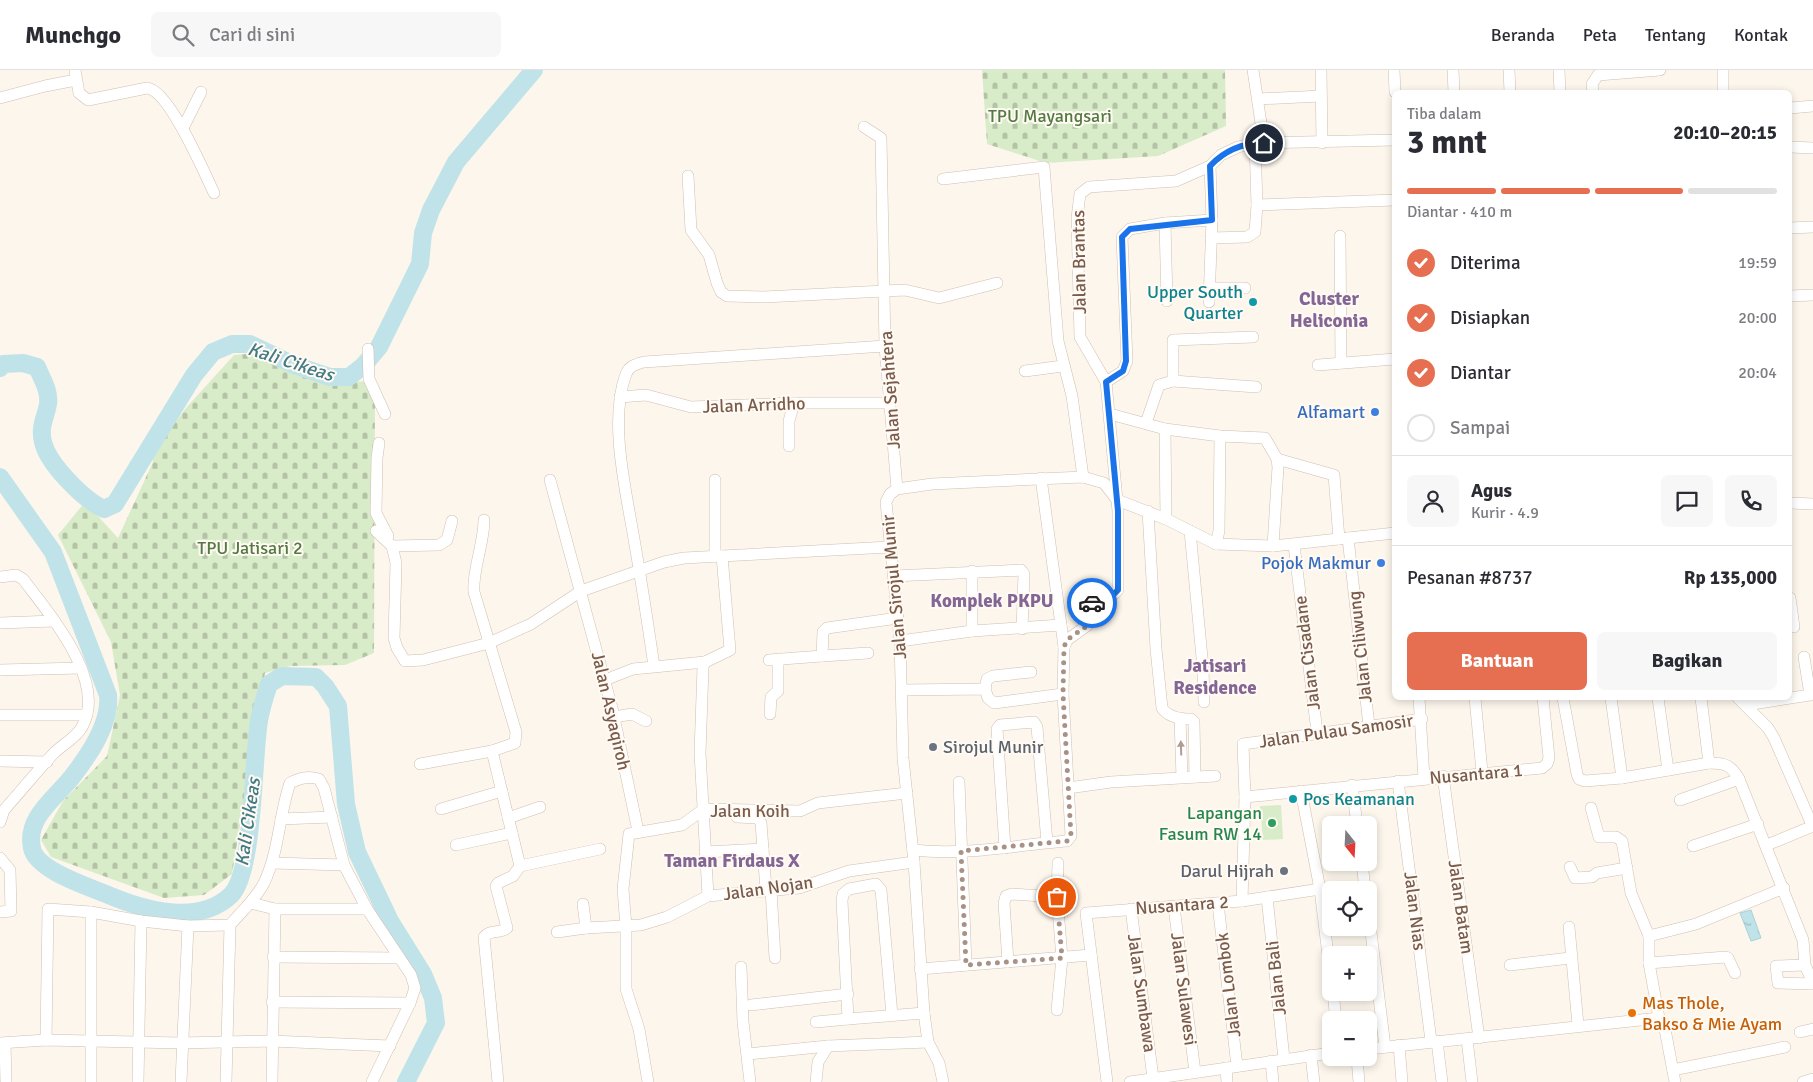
<!DOCTYPE html>
<html lang="id">
<head>
<meta charset="utf-8">
<style>
	body { margin:0; font-family:Signika,sans-serif; background:#f7f7f7; color:#2b2b33; height:100vh; display:flex; flex-direction:column; font-size:19px; white-space:nowrap }
	* { box-sizing:border-box; margin:0 }
	p { font-size:16px; color:#7c7c81 }
	.icon { flex:none; width:28px; height:28px; fill:none; stroke:currentColor; stroke-width:2; stroke-linecap:round; stroke-linejoin:round }
	.map { position:relative; flex:1; overflow:hidden }
	.details { position:absolute; left:1392px; top:20px; width:400px; height:610px; display:flex; flex-direction:column; background:#fff; border-radius:8px; box-shadow:0 2px 8px #0003 }
	.details>* { flex:none }
	.needle { width:32px; rotate:162deg }
	.fabs { position:absolute; left:1322px; top:746px; display:grid; gap:10px }
	.fabs a { display:grid; place-items:center; width:55px; height:55px; border-radius:8px; background:#fff; box-shadow:0 2px 8px #0003; font-size:25px }
	.pin { position:absolute; display:grid; place-items:center; width:42px; height:42px; color:#fff; margin:-21px; border:2px solid #fff; border-radius:50%; box-shadow:0 1px 5px #0007 }
	.courier { position:absolute; display:grid; place-items:center; width:50px; height:50px; margin:-25px; border:4px solid #1a73e8; border-radius:50%; background:#fff; color:#222; box-shadow:0 1px 6px #0007 }
	.summary em { font-style:normal; font-weight:700 }
	.summary div { display:flex; flex-direction:column-reverse }
	.summary { display:flex; align-items:center; justify-content:space-between; height:85px; padding:0 15px }
	h1 { font-size:32px; font-weight:700; line-height:38px }
	.bar { display:grid; grid-template-columns:repeat(4,1fr); gap:8px 5px; align-content:center; height:60px; padding:0 15px }
	.bar i { height:6px; border-radius:4px; background:#e1e1e2 }
	.bar .active { background:#e76f51 }
	.bar p { grid-column:span 4 }
	.line { display:flex; align-items:center; gap:12px; padding:0 15px; border-top:1px solid #e1e1e2 }
	.line div { flex:1 }
	.round { display:grid; place-items:center; flex:none; width:52px; height:52px; border-radius:8px; background:#f7f7f7 }
	ol { padding:0 15px; list-style:none }
	li { display:flex; align-items:center; gap:15px; height:55px }
	li p { margin-inline-start:auto }
	li .icon { padding:5px; border-radius:50%; background:#e76f51; color:#fff; stroke-width:4 }
	li:last-child { color:#7c7c81 }
	li i { width:28px; height:28px; border:2px solid #e1e1e2; border-radius:50% }
	.primary-button { display:flex; gap:10px; margin-top:auto; padding:10px 15px }
	.primary-button a { flex:1; height:58px; border-radius:8px; background:#e76f51; color:#fff; font-size:20px; font-weight:700; line-height:58px; text-align:center }
	.primary-button a+a { background:#f7f7f7; color:#2b2b33 }
	header { display:flex; align-items:center; gap:30px; box-sizing:border-box; height:70px; padding:0 25px; background:#fff; border-bottom:1px solid #e1e1e2 }
	header strong { font-size:24px }
	nav { display:flex; gap:28px; margin-inline-start:auto; font-size:18px }
	.search { width:350px; height:45px; background:#f7f7f7; display:flex; align-items:center; gap:12px; box-sizing:border-box; padding:0 18px; border-radius:8px; color:#7c7c81; font-size:19px }
	.map>svg:first-child { display:block }
	.cemetery { fill:url(#cemetery-stones) }
	.pitch { fill:#d8ecc9 }
	.water { fill:url(#water-ripples); stroke:#a5d3da }
	.lines { fill:none; stroke-linecap:round; stroke-linejoin:round }
	.river { stroke:#bfe3e8; stroke-width:18 }
	.street-casing { stroke:#d1beb0; stroke-width:12 }
	.street { stroke:#fff; stroke-width:11 }
	.oneway { fill:#af9d94 }
	.done { stroke:#a89285; stroke-width:5; stroke-dasharray:0 9 }
	.route { stroke:#1a73e8; stroke-width:6 }
	.culture-dot { fill:#0f9aa8; stroke:#fffaf3; stroke-width:2 }
	.shop-dot { fill:#3f7fe0; stroke:#fffaf3; stroke-width:2 }
	.worship-dot { fill:#6b7280; stroke:#fffaf3; stroke-width:2 }
	.leisure-dot { fill:#2e9e5b; stroke:#fffaf3; stroke-width:2 }
	.food-dot { fill:#e8710a; stroke:#fffaf3; stroke-width:2 }
	.labels { text-anchor:middle; stroke-width:4; stroke-linejoin:round; paint-order:stroke }
	.park-label { font-size:18px; fill:#537a41; stroke:#fffaf3 }
	.street-label { font-size:18px; fill:#7a5c4d; stroke:#fffaf3 }
	.culture-label { font-size:18px; fill:#0d838f; stroke:#fffaf3; text-anchor:end }
	.shop-label { font-size:18px; fill:#366cbe; stroke:#fffaf3; text-anchor:end }
	.worship-label { font-size:18px; fill:#5b616d; stroke:#fffaf3; text-anchor:start }
	.leisure-label { font-size:18px; fill:#27864d; stroke:#fffaf3; text-anchor:end }
	.food-label { font-size:18px; fill:#c56008; stroke:#fffaf3; text-anchor:start }
	.neighbourhood-label { font-size:19px; font-weight:bold; fill:#846695; stroke:#fffaf3 }
	.water-label { font-size:19px; font-style:italic; fill:#437c86; stroke:#fffaf3 }
</style>
</head>
<body>
<header>
<strong>Munchgo</strong>
<div class="search"><svg class="icon" aria-label="search" viewBox="0 0 24 24"><circle cx="10" cy="10" r="6"/><path d="M15 15l6 6"/></svg>Cari di sini</div>
<nav><a>Beranda</a><a>Peta</a><a>Tentang</a><a>Kontak</a></nav>
</header>
<div class="map">
<svg width="1813" height="1012" viewBox="0 0 1813 1012">
	<defs>
		<pattern id="cemetery-stones" width="16" height="16" patternUnits="userSpaceOnUse" patternTransform="scale(1.25)"><rect width="16" height="16" fill="#d8ecc9"/><path d="M2 7V4a2 2 0 0 1 4 0v3zM10 15v-3a2 2 0 0 1 4 0v3z" fill="#b4c2a5"/></pattern>
		<pattern id="water-ripples" width="26" height="14" patternUnits="userSpaceOnUse" patternTransform="scale(1.25)"><rect width="26" height="14" fill="#bfe3e8"/><path d="M2 4q2-2 4 0t4 0M15 11q2-2 4 0t4 0" fill="none" stroke="#a0bbbe"/></pattern>
	</defs>
	<rect width="100%" height="100%" fill="#fdf6ec"/>
	<!-- cemetery -->
	<g class="cemetery">
		<path d="M982,0H1225L1226,56L1158,86L1046,93L987,74Z"/>
		<path d="M259,283L324,313L375,311L374,583L345,595L290,596L265,603L232,804L204,825L164,828L51,787L41,770L63,731L107,686L120,625L111,572L58,465L85,432L118,468L153,392L151,385L186,338L234,285Z"/>
	</g>
	<!-- pitch -->
	<path class="pitch" d="M1281,735L1283,769L1263,770L1260,736Z"/>
	<!-- water -->
	<path class="water" d="M1751,840L1761,868L1751,871L1740,843Z"/>
	<g class="lines">
		<!-- river -->
		<g class="river">
			<path d="M0,298L3,294L23,293L37,297C42,309 50,321 48,334C46,347 39,356 43,372C48,394 84,430 104,439L115,434L194,305L213,282L232,274H250L294,295L330,307H349L363,296L379,277L420,194L423,163L431,140L456,92L534,0"/>
			<path d="M0,407L53,482L108,625C111,652 91,682 75,703C59,726 25,746 32,778C36,800 87,816 106,824C143,840 199,856 231,825C254,803 253,685 259,651C261,638 265,626 269,614L282,606L316,607L325,616L338,636L346,734L357,782L390,851L423,904L433,928L436,953L406,1012"/>
		</g>
		<!-- street casing -->
		<g class="street-casing">
			<g id="street">
				<path d="M75,0L79,23L88,30L147,18C169,20 204,102 214,123"/>
				<path d="M1253,0L1264,73"/>
				<path d="M1321,0L1322,73"/>
				<path d="M1394,0L1395,22"/>
				<path d="M1453,0L1454,22"/>
				<path d="M1509,0L1510,22"/>
				<path d="M1559,0L1560,22"/>
				<path d="M1723,0V22"/>
				<path d="M1593,22L1592,14L1598,5L1660,0"/>
				<path d="M0,28L45,16L76,10"/>
				<path d="M1258,29L1321,26"/>
				<path d="M1790,38L1813,36"/>
				<path d="M864,57L881,68L885,276L897,419"/>
				<path d="M183,58L201,22"/>
				<path d="M1790,77L1813,78"/>
				<path d="M688,106L691,160L709,185L717,213L721,222L727,226L764,227L905,220L939,228L997,213"/>
				<path d="M943,109L1044,97L1058,271L1072,326L1083,407"/>
				<path d="M1257,135L1395,130"/>
				<path d="M1165,153L1167,231"/>
				<path d="M1790,158L1813,157"/>
				<path d="M1340,166L1341,293"/>
				<path d="M1211,168L1247,167L1255,162L1257,135L1255,73"/>
				<path d="M1210,218H1245"/>
				<path d="M1790,226L1813,225"/>
				<path d="M1209,232L1212,150L1210,96"/>
				<path d="M368,279L369,309L385,344"/>
				<path d="M1318,295L1395,289"/>
				<path d="M1025,301L1063,296"/>
				<path d="M1173,311L1256,317"/>
				<path d="M1106,312L1123,301L1127,291L1122,167L1130,159L1165,153L1212,150"/>
				<path d="M620,327L646,325L691,337L794,333H890"/>
				<path d="M1110,344L1165,359L1220,366L1265,368L1277,389L1278,397L1273,476"/>
				<path d="M1146,353L1159,315L1173,311V270L1253,267"/>
				<path d="M1165,359L1166,449"/>
				<path d="M379,373L377,388L376,443L388,466"/>
				<path d="M789,376V351L794,333"/>
				<path d="M1277,389L1334,405L1339,469"/>
				<path d="M550,410L612,638L638,761"/>
				<path d="M1790,433L1813,434"/>
				<path d="M1148,441L1156,579L1162,638C1168,647 1181,649 1191,649L1194,652L1195,707"/>
				<path d="M484,450C484,474 472,501 474,522L516,662L515,673L492,681L520,796L600,779"/>
				<path d="M376,461L392,476L396,493L394,568L397,578L405,591L423,590L489,573L531,554L581,521L664,492L684,488L890,477"/>
				<path d="M1190,461L1203,598L1204,632"/>
				<path d="M1348,468L1369,656"/>
				<path d="M1216,474L1219,461L1220,366"/>
				<path d="M1294,475L1317,662"/>
				<path d="M392,476L439,475L447,470L452,451"/>
				<path d="M715,486V410"/>
				<path d="M894,506L1021,500L1024,504L1022,559"/>
				<path d="M0,507L16,505L23,509C49,544 108,611 82,657C76,668 63,674 54,683C37,701 21,721 4,740L0,752"/>
				<path d="M1790,528L1794,557"/>
				<path d="M0,553L54,551"/>
				<path d="M972,561V501"/>
				<path d="M900,571L972,561L1061,555"/>
				<path d="M1064,577L1067,570L1088,555L1092,533L1111,527L1118,520V441L1106,312L1080,267L1077,148L1080,124L1089,117L1176,111L1210,96L1221,85L1238,77L1255,73L1395,70"/>
				<path d="M822,586L868,583"/>
				<path d="M769,590L822,586L823,562L827,558L898,548"/>
				<path d="M654,596C648,555 642,515 635,475C627,425 608,352 626,304C629,296 636,294 644,292L885,276"/>
				<path d="M0,600L81,598"/>
				<path d="M605,610L633,599L705,592"/>
				<path d="M985,619L987,609L993,606L1031,602"/>
				<path d="M902,620L985,619L988,628L994,633L1063,624"/>
				<path d="M1419,628L1424,708"/>
				<path d="M1475,628L1482,702"/>
				<path d="M1563,628L1577,704L1579,709L1585,711L1622,708L1709,693L1701,628"/>
				<path d="M1611,628L1622,708"/>
				<path d="M1658,628L1668,700"/>
				<path d="M1738,628L1768,658L1774,668L1813,757"/>
				<path d="M1746,635L1810,625L1804,587"/>
				<path d="M770,644L771,627L778,621V589"/>
				<path d="M0,645H87"/>
				<path d="M614,647L632,644L646,651"/>
				<path d="M1180,649L1182,707"/>
				<path d="M0,691L47,692"/>
				<path d="M1709,693C1725,693 1731,695 1739,709L1803,870L1805,895L1813,913"/>
				<path d="M420,694L492,681"/>
				<path d="M1443,706L1479,968"/>
				<path d="M1398,711L1431,971"/>
				<path d="M959,712L966,895"/>
				<path d="M1352,715L1357,755"/>
				<path d="M1068,718L1111,712L1215,706"/>
				<path d="M1301,721L1320,819L1331,910"/>
				<path d="M1245,727L1542,698L1547,694L1549,688L1543,628"/>
				<path d="M1680,730L1739,709"/>
				<path d="M1591,738L1599,767H1616L1622,771L1631,823L1649,866V893L1659,948"/>
				<path d="M441,739L502,721"/>
				<path d="M737,747L758,748L761,753L766,819"/>
				<path d="M508,748L540,737"/>
				<path d="M281,749L332,747"/>
				<path d="M456,775L512,763"/>
				<path d="M1767,775L1813,756"/>
				<path d="M1693,776L1758,754"/>
				<path d="M1005,778L997,659L1000,655L1034,652L1037,657L1047,772"/>
				<path d="M913,780C964,786 1016,775 1067,771L1071,766L1063,624L1064,577L1041,408"/>
				<path d="M705,782L763,779"/>
				<path d="M0,788L10,800L11,841L0,842"/>
				<path d="M1362,792L1365,820"/>
				<path d="M272,793L344,795"/>
				<path d="M1570,797L1575,808L1592,807L1597,803L1627,798"/>
				<path d="M771,820L775,888"/>
				<path d="M708,826L700,683L703,597L705,592L730,580L722,486"/>
				<path d="M1267,827L1284,989"/>
				<path d="M1242,831L1245,727L1243,674L1422,649"/>
				<path d="M251,833L275,839H367"/>
				<path d="M583,834L586,858L641,855L667,847L708,826L799,818L849,801L914,792"/>
				<path d="M1218,834L1237,996"/>
				<path d="M1174,837L1195,1002"/>
				<path d="M1131,839L1153,1008"/>
				<path d="M91,842V1012"/>
				<path d="M1369,846L1385,977"/>
				<path d="M1569,857L1578,955"/>
				<path d="M557,862L586,858"/>
				<path d="M1649,866L1696,854L1784,818"/>
				<path d="M273,887L399,888"/>
				<path d="M1008,892L1004,833L1006,826L1012,824L1057,827"/>
				<path d="M1649,893L1726,887L1728,888L1735,903"/>
				<path d="M1510,895L1570,888"/>
				<path d="M1805,895L1776,896L1778,913L1813,914"/>
				<path d="M741,897L743,952L750,1012"/>
				<path d="M920,899L1091,885"/>
				<path d="M1333,922L1336,950"/>
				<path d="M272,932L410,933"/>
				<path d="M751,935L848,924"/>
				<path d="M1057,940L1062,888L1057,827L1058,793"/>
				<path d="M892,945L881,820L876,814L849,819L843,824L842,831L848,949L924,943"/>
				<path d="M816,952L848,949"/>
				<path d="M1800,962L1813,959"/>
				<path d="M1467,969L1472,1012"/>
				<path d="M46,970L48,839L91,842L141,851L188,856L230,855C242,841 255,830 264,813C279,782 279,745 290,713C300,708 307,706 319,709L324,718L344,795L367,839L411,905L415,918L410,933L372,1012"/>
				<path d="M1437,971L1442,1012"/>
				<path d="M0,973L46,970L181,973L271,971L390,976"/>
				<path d="M5,973L6,1012"/>
				<path d="M1399,975L1402,1012"/>
				<path d="M1369,979L1659,948L1664,954L1675,1012"/>
				<path d="M748,984L828,976"/>
				<path d="M1311,985L1314,1012"/>
				<path d="M1357,988L1359,1012"/>
				<path d="M1271,991L1273,1012"/>
				<path d="M1226,998L1227,1012"/>
				<path d="M1673,1000L1785,977"/>
				<path d="M138,1012L141,851"/>
				<path d="M181,1012L188,856"/>
				<path d="M226,1012L230,855"/>
				<path d="M272,1012L275,839"/>
				<path d="M498,1012L484,867C490,859 500,864 507,858L496,816L498,813L513,806L520,796"/>
				<path d="M648,1012L639,959L626,919V857L623,819L629,764L682,755L704,739L800,741L818,733L907,723"/>
				<path d="M816,1012L818,992L828,976L928,972"/>
				<path d="M943,1012L939,993L928,972L924,943L914,792L903,688L900,571L886,432L890,424L897,419L932,414L1083,407L1104,413L1117,430L1166,449L1216,474L1273,476L1395,463"/>
				<path d="M1107,1012L1086,843L1242,831L1320,819"/>
				<path d="M1130,1012L1331,983"/>
				<path d="M1803,1012L1813,1009"/>
			</g>
		</g>
		<!-- street -->
		<use href="#street" class="street"/>
	</g>
	<!-- one-way arrows -->
	<defs><path id="oneway-solid" d="M-6-.8H1V-3.2L6.5 0L1 3.2V.8H-6Z" transform="scale(1.25)"/></defs>
	<use class="oneway" href="#oneway-solid" transform="translate(1181 678) rotate(-92)"/>
	<g class="lines">
		<!-- done -->
		<path class="done" d="M1057,827L1062,888L966,895L961,781L1067,771L1071,766L1063,624L1064,577L1067,570L1088,555L1092,533"/>
		<!-- route -->
		<path class="route" d="M1092,533L1111,527L1118,520V441L1106,312L1123,301L1126,291L1122,167L1130,159L1212,150L1210,96C1224,81 1243,73 1264,73"/>
	</g>
	<!-- markers -->
	<g class="culture-dot">
		<circle cx="1253" cy="232" r="5"/>
		<circle cx="1293" cy="729" r="5"/>
	</g>
	<g class="shop-dot">
		<circle cx="1375" cy="342" r="5"/>
		<circle cx="1381" cy="493" r="5"/>
	</g>
	<g class="worship-dot">
		<circle cx="933" cy="677" r="5"/>
		<circle cx="1284" cy="801" r="5"/>
	</g>
	<circle class="leisure-dot" cx="1272" cy="753" r="5"/>
	<circle class="food-dot" cx="1632" cy="943" r="5"/>
	<g class="labels">
		<!-- park labels -->
		<g class="park-label">
			<text x="1050" y="52">TPU Mayangsari</text>
			<text x="250" y="484">TPU Jatisari 2</text>
		</g>
		<!-- street labels -->
		<g class="street-label">
			<text transform="translate(1079 192) rotate(-91)" y="6">Jalan Brantas</text>
			<text transform="translate(890 320) rotate(-94)" y="6">Jalan Sejahtera</text>
			<text transform="translate(754 335) rotate(-2)" y="6">Jalan Arridho</text>
			<text transform="translate(894 517) rotate(-95)" y="6">Jalan Sirojul Munir</text>
			<text transform="translate(1360 577) rotate(-96)" y="6">Jalan Ciliwung</text>
			<text transform="translate(1307 583) rotate(-97)" y="6">Jalan Cisadane</text>
			<text transform="translate(611 641) rotate(77)" y="6">Jalan Asyaqiroh</text>
			<text transform="translate(1336 661) rotate(-8)" y="6">Jalan Pulau Samosir</text>
			<text transform="translate(1476 704) rotate(-5)" y="6">Nusantara 1</text>
			<text x="750" y="747">Jalan Koih</text>
			<text transform="translate(768 818) rotate(-8)" y="6">Jalan Nojan</text>
			<text transform="translate(1182 835) rotate(-4)" y="6">Nusantara 2</text>
			<text transform="translate(1461 837) rotate(82)" y="6">Jalan Batam</text>
			<text transform="translate(1415 841) rotate(83)" y="6">Jalan Nias</text>
			<text transform="translate(1276 908) rotate(-96)" y="6">Jalan Bali</text>
			<text transform="translate(1228 915) rotate(-97)" y="6">Jalan Lombok</text>
			<text transform="translate(1184 919) rotate(83)" y="6">Jalan Sulawesi</text>
			<text transform="translate(1142 923) rotate(82)" y="6">Jalan Sumbawa</text>
		</g>
		<!-- culture labels -->
		<g class="culture-label">
			<text x="1243" y="228">Upper South<tspan x="1243" dy="21">Quarter</tspan></text>
			<text x="1303" y="735" text-anchor="start">Pos Keamanan</text>
		</g>
		<!-- shop labels -->
		<g class="shop-label">
			<text x="1365" y="348">Alfamart</text>
			<text x="1371" y="499">Pojok Makmur</text>
		</g>
		<!-- worship labels -->
		<g class="worship-label">
			<text x="943" y="683">Sirojul Munir</text>
			<text x="1274" y="807" text-anchor="end">Darul Hijrah</text>
		</g>
		<!-- leisure labels -->
		<g class="leisure-label">
			<text x="1262" y="749">Lapangan<tspan x="1262" dy="21">Fasum RW 14</tspan></text>
		</g>
		<!-- food labels -->
		<g class="food-label">
			<text x="1642" y="939">Mas Thole,<tspan x="1642" dy="21">Bakso &amp; Mie Ayam</tspan></text>
		</g>
		<!-- neighbourhood labels -->
		<g class="neighbourhood-label">
			<text x="1329" y="235">Cluster<tspan x="1329" dy="22">Heliconia</tspan></text>
			<text x="992" y="537">Komplek PKPU</text>
			<text x="1215" y="602">Jatisari<tspan x="1215" dy="22">Residence</tspan></text>
			<text x="732" y="797">Taman Firdaus X</text>
		</g>
		<!-- water labels -->
		<g class="water-label">
			<text transform="translate(291 291) rotate(18)" y="7">Kali Cikeas</text>
			<text transform="translate(247 752) rotate(-82)" y="7">Kali Cikeas</text>
		</g>
	</g>
</svg>
<div class="fabs">
<a><svg class="needle" viewBox="-14 -14 28 28"><path d="M0-13l5 13h-10z" fill="#e53935"/><path d="M0 13l5-13h-10z" fill="#7c7c81"/></svg></a>
<a><svg class="icon" aria-label="locate" viewBox="0 0 24 24"><circle cx="12" cy="12" r="6"/><path d="M12 2v4M12 18v4M2 12h4M18 12h4"/></svg></a>
<a>+</a>
<a>−</a>
</div>
<div class="pin" style="left:1057px;top:827px;background:#ea580c"><svg class="icon" aria-label="bag" viewBox="0 0 24 24"><path d="M5 8h14l-1 12H6zM9 8a3 3 0 0 1 6 0"/></svg></div>
<div class="pin" style="left:1264px;top:73px;background:#1f2937"><svg class="icon" aria-label="home" viewBox="0 0 24 24"><path d="M3 11l9-7 9 7M6 9v11h12V9"/></svg></div>
<div class="courier" style="left:1092px;top:533px"><svg class="icon" aria-label="car" viewBox="0 0 24 24"><path d="M5 17H2v-5l4-1 3-4h7l3 4 3 1v5h-3M9 17h6M6 11h13"/><circle cx="7" cy="17" r="2"/><circle cx="17" cy="17" r="2"/></svg></div>
<section class="details">
<div class="summary"><div><h1>3 mnt</h1><p>Tiba dalam</p></div><em>20:10–20:15</em></div>
<div class="bar"><i class="active"></i><i class="active"></i><i class="active"></i><i></i><p>Diantar · 410 m</p></div>
<ol>
<li><svg class="icon" aria-label="check" viewBox="0 0 24 24"><path d="M5 12l5 5 9-10"/></svg>Diterima<p>19:59</p></li>
<li><svg class="icon" aria-label="check" viewBox="0 0 24 24"><path d="M5 12l5 5 9-10"/></svg>Disiapkan<p>20:00</p></li>
<li><svg class="icon" aria-label="check" viewBox="0 0 24 24"><path d="M5 12l5 5 9-10"/></svg>Diantar<p>20:04</p></li>
<li><i></i>Sampai</li>
</ol>
<div class="line" style="height:90px"><a class="round"><svg class="icon" aria-label="person" viewBox="0 0 24 24"><circle cx="12" cy="8" r="4"/><path d="M4 21q1-7 8-7t8 7"/></svg></a><div><b>Agus</b><p>Kurir · 4.9</p></div><a class="round"><svg class="icon" aria-label="chat" viewBox="0 0 24 24"><path d="M4 5h16v11H9l-5 4z"/></svg></a><a class="round"><svg class="icon" aria-label="phone" viewBox="0 0 24 24"><path d="M5 4h4l2 5-3 2q2 4 5 5l2-3 5 2v4C11 20 4 13 5 4z"/></svg></a></div>
<div class="line" style="height:65px"><div>Pesanan #8737</div><b>Rp 135,000</b></div>
<div class="primary-button"><a>Bantuan</a><a>Bagikan</a></div>
</section>
</div>
</body>
</html>
